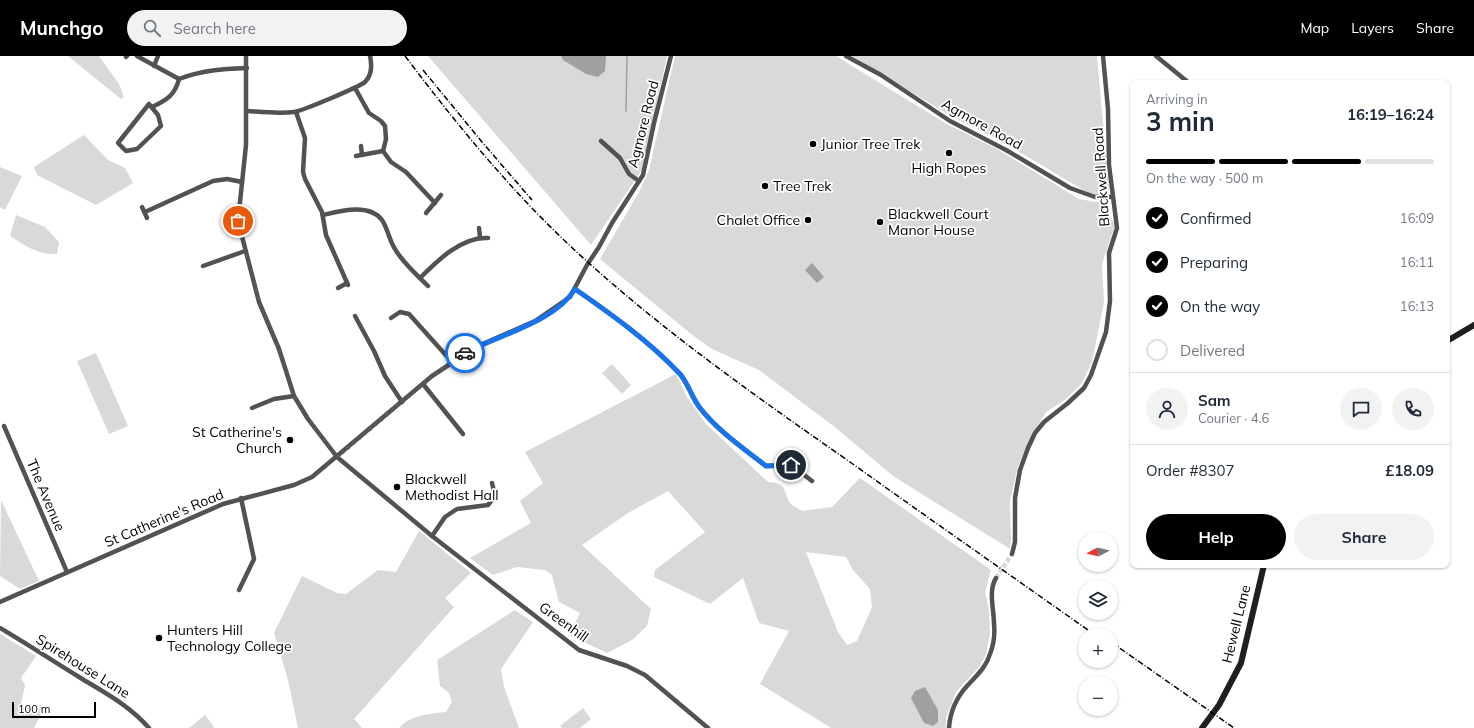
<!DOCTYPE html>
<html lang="en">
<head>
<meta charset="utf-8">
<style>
	body { margin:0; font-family:Mulish,sans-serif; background:#f2f2f3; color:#1f2937; height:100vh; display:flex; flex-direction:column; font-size:15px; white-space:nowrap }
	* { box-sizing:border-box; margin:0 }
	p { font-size:13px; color:#747a83 }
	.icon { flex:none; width:22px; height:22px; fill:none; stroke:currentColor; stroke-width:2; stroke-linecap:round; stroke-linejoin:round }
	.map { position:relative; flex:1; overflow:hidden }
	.sheet { position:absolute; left:1130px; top:24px; width:320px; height:488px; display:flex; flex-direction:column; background:#fff; border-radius:8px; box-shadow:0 1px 3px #0004 }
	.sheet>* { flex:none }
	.needle { width:26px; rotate:263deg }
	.fabs { position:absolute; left:1078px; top:476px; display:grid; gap:8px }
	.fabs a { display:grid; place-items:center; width:40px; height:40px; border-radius:50%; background:#fff; box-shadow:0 1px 3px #0004; font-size:20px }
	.scale { position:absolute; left:12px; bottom:10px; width:84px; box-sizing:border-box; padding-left:4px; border:2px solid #000; border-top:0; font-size:11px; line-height:14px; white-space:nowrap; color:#000; -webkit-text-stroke:3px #fff; paint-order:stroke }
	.pin { position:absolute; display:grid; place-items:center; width:34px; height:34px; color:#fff; margin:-17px; border:2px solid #fff; border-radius:50%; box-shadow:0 1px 4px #0007 }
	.courier { position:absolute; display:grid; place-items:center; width:40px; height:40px; margin:-20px; border:3px solid #1a73e8; border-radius:50%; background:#fff; color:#222; box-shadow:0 1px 5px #0007 }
	.summary em { font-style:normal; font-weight:700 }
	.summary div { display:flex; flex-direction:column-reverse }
	.summary { display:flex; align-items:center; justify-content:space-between; height:68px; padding:0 16px }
	h1 { font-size:26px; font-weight:700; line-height:30px }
	.bar { display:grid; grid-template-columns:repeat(4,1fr); gap:6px 4px; align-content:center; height:48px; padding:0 16px }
	.bar i { height:5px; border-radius:3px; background:#e0e1e3 }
	.bar .on { background:#000 }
	.bar p { grid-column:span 4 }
	.line { display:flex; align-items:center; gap:10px; padding:0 16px; border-top:1px solid #e0e1e3 }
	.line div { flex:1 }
	.round { display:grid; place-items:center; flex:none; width:42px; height:42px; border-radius:21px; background:#f2f2f3 }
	ol { padding:0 16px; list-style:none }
	li { display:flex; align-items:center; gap:12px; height:44px }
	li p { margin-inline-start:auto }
	li .icon { padding:4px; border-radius:50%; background:#000; color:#fff; stroke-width:4 }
	li:last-child { color:#747a83 }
	li i { width:22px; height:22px; border:2px solid #e0e1e3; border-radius:50% }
	.cta { display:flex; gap:8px; margin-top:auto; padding:8px 16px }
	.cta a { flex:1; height:46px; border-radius:24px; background:#000; color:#fff; font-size:16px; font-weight:700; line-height:46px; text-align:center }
	.cta a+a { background:#f2f2f3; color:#1f2937 }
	header { display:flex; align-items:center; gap:24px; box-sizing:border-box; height:56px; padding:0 20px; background:#000; color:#fff }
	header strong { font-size:19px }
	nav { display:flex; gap:22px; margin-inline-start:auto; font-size:14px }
	.search { width:280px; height:36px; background:#f2f2f3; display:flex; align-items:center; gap:10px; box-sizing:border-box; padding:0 14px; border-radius:22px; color:#747a83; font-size:15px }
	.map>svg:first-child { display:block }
	.green { fill:#d9d9d9; fill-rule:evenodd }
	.water { fill:#a0a0a0 }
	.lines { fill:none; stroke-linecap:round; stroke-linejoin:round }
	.stream { stroke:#a0a0a0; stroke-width:1.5 }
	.minor-tunnel { stroke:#d9d9d9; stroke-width:4.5; stroke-dasharray:4.5 2; stroke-linecap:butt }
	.minor { stroke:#525252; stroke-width:4.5 }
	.secondary { stroke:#1f1f1f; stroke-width:6 }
	.rail { stroke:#000; stroke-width:1.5; stroke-dasharray:6 2 1 2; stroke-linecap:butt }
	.done { stroke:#595959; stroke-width:4; stroke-dasharray:0 7.2 }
	.route { stroke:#1a73e8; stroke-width:5 }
	.poi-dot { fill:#000; stroke:#fff; stroke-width:1.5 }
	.labels { text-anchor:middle; stroke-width:3.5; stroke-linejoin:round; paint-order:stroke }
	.street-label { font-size:14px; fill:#000; stroke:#fff }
	.poi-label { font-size:14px; fill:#000; stroke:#fff; text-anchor:start }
</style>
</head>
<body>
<header>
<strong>Munchgo</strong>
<div class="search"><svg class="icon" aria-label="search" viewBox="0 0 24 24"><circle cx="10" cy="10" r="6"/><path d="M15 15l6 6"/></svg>Search here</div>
<nav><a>Map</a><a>Layers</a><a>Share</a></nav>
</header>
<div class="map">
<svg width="1474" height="672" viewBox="0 0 1474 672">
	<rect width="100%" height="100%" fill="#fff"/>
	<!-- green -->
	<g class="green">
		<path d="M68,0H99L119,28L124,41L121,43Z"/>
		<path d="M428,0H667L642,114L591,189Z"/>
		<path d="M675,0H836L945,67L997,93L1079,143L1102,147L1112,164L1116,166L1102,208L1104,246L1092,306L1082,327L1066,343L1046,356L1030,383L1018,410L1010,445L1011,484L1010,493L893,420L836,372L759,314L712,293L691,278L600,203L639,136L649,114Z"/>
		<path d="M852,0H1097L1109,134L1108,140L1095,139L1085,135L999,84L949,59Z"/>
		<path d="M84,79L108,104L125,112L133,127L96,149L37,119L34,111Z"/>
		<path d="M0,111L22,120L5,154L0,151Z"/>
		<path d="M16,159L45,171L59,186L57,198C37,199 26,190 10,180Z"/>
		<path d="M96,297L128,370L109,378L77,305Z"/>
		<path d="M612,308L631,329L622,338L602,317Z"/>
		<path d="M676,318L687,341L706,368L768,426C789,426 782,437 791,448C794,451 799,453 802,455L832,451L860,422L991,514L985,536L989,554L990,578L986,598L980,610L956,636L946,662V672H831L760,628L789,575L759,567L743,522L710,548L654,521L655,514L705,476L668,435L628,457L582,489L651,553L647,570L632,584L607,597L569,579L580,557L559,546L552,519L545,514L517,511L493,519L470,502L531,467L520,445L543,427L525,396ZM806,496L846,501L853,514L870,533L872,551L857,585L847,589L838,576Z"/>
		<path d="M1,444L39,525L20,533L0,520Z"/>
		<path d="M419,475L471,517L445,542L454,551L354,663L362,672H298L288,624L274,577L302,520L337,537L346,538L378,514L396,516Z"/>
		<path d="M515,554L533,566L501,613L504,631L519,672H399C410,659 430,658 446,656L452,646L449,637L440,630L437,604Z"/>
		<path d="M0,578L36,600L21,622L25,629L20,652L44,653L34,672H0Z"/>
		<path d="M583,652L591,663L580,672H562L560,670Z"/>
		<path d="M205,659L214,671L213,672H189Z"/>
	</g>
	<!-- water -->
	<g class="water">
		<path d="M561,0H606L605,15L598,21L586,18L563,4Z"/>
		<path d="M812,207L824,221L817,227L805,214Z"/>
		<path d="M925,631L938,654V666L933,670L924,667L911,642L915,635Z"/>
	</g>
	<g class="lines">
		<!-- stream -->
		<path class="stream" d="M626,55L627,0"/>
		<!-- minor-tunnel -->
		<path class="minor-tunnel" d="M996,522L1012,498"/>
		<!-- minor -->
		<g class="minor">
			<path d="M137,0L179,23C202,14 223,13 247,12"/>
			<path d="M246,0V89L238,165L259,246L279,293L294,340L308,363L337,401L432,480L579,594L627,610L645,619L708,672"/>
			<path d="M846,0L881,19L950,65L1006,94L1070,132L1095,141H1113"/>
			<path d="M1156,0L1189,27"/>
			<path d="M126,1L127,0"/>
			<path d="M154,10L158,0"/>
			<path d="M355,32L369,57L381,65L385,70L386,83L383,95L391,106L406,116L435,147"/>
			<path d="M149,48L158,59L161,70L137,93L126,95L118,87Z"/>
			<path d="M152,51C167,44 175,39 179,23"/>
			<path d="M247,55C262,56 279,58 294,56C302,55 359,31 365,26C372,19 372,9 370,0"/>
			<path d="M296,56L305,82L303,116L305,123L322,156L326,179L348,229"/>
			<path d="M601,85L620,102L629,118L639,125"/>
			<path d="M361,90L362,99"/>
			<path d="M356,100L383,95"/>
			<path d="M142,151L147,162"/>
			<path d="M145,156L213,125L227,123L242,126"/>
			<path d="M426,157L441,139"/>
			<path d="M323,159C340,155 369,147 382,164C388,173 389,184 395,193C403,207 416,218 428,230"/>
			<path d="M479,172L480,181"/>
			<path d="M203,210L245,195"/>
			<path d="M420,222C437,205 462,180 488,182"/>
			<path d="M338,232L347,227"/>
			<path d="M575,233C611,258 649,285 680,318C688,327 692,342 700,352C718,375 743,392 766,410L791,409L812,425"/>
			<path d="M355,260L374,295L385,320L402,346"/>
			<path d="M391,262L400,256L409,258L452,306"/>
			<path d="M423,328L463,378"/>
			<path d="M252,352L274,343L294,340"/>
			<path d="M4,370L67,516"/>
			<path d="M432,480L445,461L457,453L488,449L495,440L492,427"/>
			<path d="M1012,498L1015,486V442L1020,414L1028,392L1035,377L1044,366L1068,347L1084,332L1091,319L1106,276L1110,245L1109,197L1117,172L1109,109L1108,53L1103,0"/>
			<path d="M239,534L254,503L241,442"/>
			<path d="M0,546L223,448L294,429L312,421L432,320L476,291L535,265L570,241L587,209L599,191L612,167L643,119L654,67L671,0"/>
			<path d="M0,572C27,588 53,605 79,621C105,637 129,649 149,672"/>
			<path d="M949,672C950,657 956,642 967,630C976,620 986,612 990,598C994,588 995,578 994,568C994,553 988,535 996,522"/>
		</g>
		<!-- secondary -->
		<g class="secondary">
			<path d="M1447,285L1474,269"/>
			<path d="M1202,672L1219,649L1241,607L1264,509"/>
		</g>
		<!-- rail -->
		<g class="rail">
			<path d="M405,0C455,66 506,129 566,186C653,268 751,337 850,406C931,464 1013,521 1095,579"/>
			<path d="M423,14L482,86L532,144"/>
			<path d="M1111,586L1234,672"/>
		</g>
	</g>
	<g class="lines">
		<!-- done -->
		<path class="done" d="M238,165L259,246L279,293L294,340L308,363L337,401L432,320L465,297"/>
		<!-- route -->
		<path class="route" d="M465,297C498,279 555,266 575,233C611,258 649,285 680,318C688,327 692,342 700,352C718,375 743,392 766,410L791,409"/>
	</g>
	<!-- markers -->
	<g class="poi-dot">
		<circle cx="813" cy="88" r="4"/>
		<circle cx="949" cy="97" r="4"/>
		<circle cx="765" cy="130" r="4"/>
		<circle cx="808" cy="164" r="4"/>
		<circle cx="880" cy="166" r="4"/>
		<circle cx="290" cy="384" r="4"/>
		<circle cx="397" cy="431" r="4"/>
		<circle cx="159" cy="582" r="4"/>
	</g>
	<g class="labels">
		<!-- street labels -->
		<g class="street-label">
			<text transform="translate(643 68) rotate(-76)" y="5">Agmore Road</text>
			<text transform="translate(982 68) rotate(29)" y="5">Agmore Road</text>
			<text transform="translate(1101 121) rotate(-94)" y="5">Blackwell Road</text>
			<text transform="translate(46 439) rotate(67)" y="5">The Avenue</text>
			<text transform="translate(164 462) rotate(-23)" y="5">St Catherine's Road</text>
			<text transform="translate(564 566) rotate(36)" y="5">Greenhill</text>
			<text transform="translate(1236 568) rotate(-76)" y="5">Hewell Lane</text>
			<text transform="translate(83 610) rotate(32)" y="5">Spirehouse Lane</text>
		</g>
		<!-- poi labels -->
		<g class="poi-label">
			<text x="821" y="93">Junior Tree Trek</text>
			<text x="949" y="117" text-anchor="middle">High Ropes</text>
			<text x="773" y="135">Tree Trek</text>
			<text x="888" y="163">Blackwell Court<tspan x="888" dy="16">Manor House</tspan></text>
			<text x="800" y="169" text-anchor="end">Chalet Office</text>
			<text x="282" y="381" text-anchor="end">St Catherine's<tspan x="282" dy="16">Church</tspan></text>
			<text x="405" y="428">Blackwell<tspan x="405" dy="16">Methodist Hall</tspan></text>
			<text x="167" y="579">Hunters Hill<tspan x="167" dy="16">Technology College</tspan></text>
		</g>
	</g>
</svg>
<div class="fabs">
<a><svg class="needle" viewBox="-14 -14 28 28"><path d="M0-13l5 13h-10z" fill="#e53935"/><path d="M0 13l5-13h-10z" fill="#747a83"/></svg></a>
<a><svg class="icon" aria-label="layers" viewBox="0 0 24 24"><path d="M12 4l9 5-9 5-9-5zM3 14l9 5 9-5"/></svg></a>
<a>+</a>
<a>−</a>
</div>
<div class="scale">100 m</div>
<div class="pin" style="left:238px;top:165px;background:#ea580c"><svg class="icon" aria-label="bag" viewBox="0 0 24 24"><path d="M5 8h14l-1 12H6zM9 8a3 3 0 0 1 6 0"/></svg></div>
<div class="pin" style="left:791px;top:409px;background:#1f2937"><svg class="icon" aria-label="home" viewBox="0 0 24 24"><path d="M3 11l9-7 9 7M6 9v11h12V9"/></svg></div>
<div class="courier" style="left:465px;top:297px"><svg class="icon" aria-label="car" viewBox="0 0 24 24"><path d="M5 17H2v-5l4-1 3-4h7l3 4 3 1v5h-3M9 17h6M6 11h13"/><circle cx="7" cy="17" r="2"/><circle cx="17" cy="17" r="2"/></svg></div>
<section class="sheet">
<div class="summary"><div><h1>3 min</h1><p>Arriving in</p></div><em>16:19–16:24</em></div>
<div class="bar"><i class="on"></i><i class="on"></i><i class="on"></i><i></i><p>On the way · 500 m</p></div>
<ol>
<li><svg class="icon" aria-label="check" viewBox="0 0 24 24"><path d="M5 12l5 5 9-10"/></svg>Confirmed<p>16:09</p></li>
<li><svg class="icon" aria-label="check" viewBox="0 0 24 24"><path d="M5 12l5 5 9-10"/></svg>Preparing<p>16:11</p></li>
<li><svg class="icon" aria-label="check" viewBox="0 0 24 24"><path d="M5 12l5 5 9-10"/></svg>On the way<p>16:13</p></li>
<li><i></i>Delivered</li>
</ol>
<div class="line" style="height:72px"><a class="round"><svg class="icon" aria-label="person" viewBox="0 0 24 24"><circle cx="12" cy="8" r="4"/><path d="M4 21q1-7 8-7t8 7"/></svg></a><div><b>Sam</b><p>Courier · 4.6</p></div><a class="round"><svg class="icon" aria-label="chat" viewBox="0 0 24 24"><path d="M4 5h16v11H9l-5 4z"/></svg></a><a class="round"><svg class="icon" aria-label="phone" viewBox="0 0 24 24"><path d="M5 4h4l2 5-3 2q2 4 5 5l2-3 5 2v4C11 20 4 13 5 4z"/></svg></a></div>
<div class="line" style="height:52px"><div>Order #8307</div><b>£18.09</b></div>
<div class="cta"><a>Help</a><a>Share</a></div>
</section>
</div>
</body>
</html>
